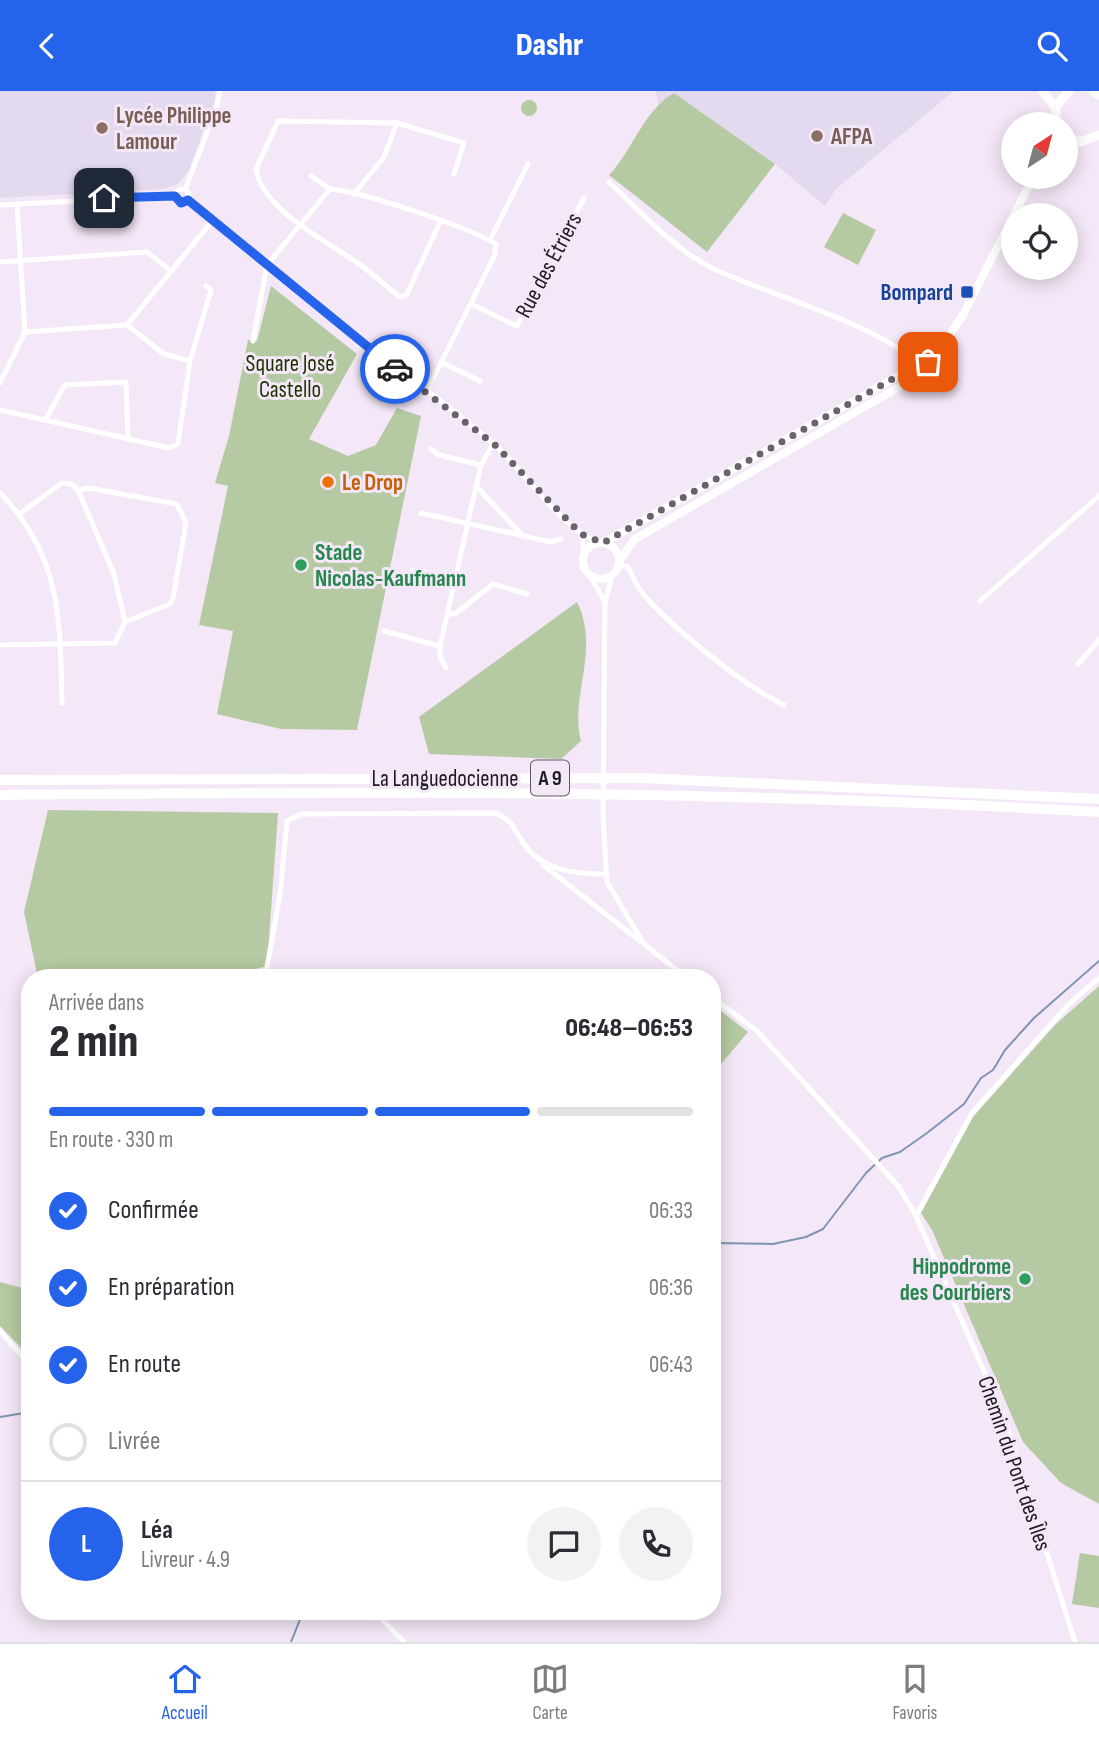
<!DOCTYPE html>
<html lang="fr">
<head>
<meta charset="utf-8">
<style>
	body { margin:0; font-family:"Sofia Sans Condensed",sans-serif; background:#f2f2f3; color:#2b2b33; height:100vh; display:flex; flex-direction:column; font-size:26px; white-space:nowrap }
	* { box-sizing:border-box; margin:0 }
	p { font-size:23px; color:#7c7c81 }
	.icon { flex:none; width:38px; height:38px; fill:none; stroke:currentColor; stroke-width:2; stroke-linecap:round; stroke-linejoin:round }
	.map { position:relative; flex:1; overflow:hidden }
	.details { position:absolute; left:21px; top:878px; width:700px; height:651px; display:flex; flex-direction:column; background:#fff; border-radius:28px; box-shadow:0 4px 18px #0003 }
	.details>* { flex:none }
	.needle { width:46px; rotate:36deg }
	.fabs { position:absolute; left:1001px; top:21px; display:grid; gap:14px }
	.fabs a { display:grid; place-items:center; width:77px; height:77px; border-radius:50%; background:#fff; box-shadow:0 4px 18px #0003; font-size:35px }
	.pin { position:absolute; display:grid; place-items:center; width:60px; height:60px; color:#fff; margin:-30px; border-radius:14px; box-shadow:0 4px 10px #0006 }
	.courier { position:absolute; display:grid; place-items:center; width:70px; height:70px; margin:-35px; border:5px solid #2563eb; border-radius:50%; background:#fff; color:#222; box-shadow:0 2px 9px #0007 }
	.head em { font-style:normal; font-weight:800 }
	.head div { display:flex; flex-direction:column-reverse }
	.head { display:flex; align-items:center; justify-content:space-between; height:119px; padding:0 28px }
	h1 { font-size:46px; font-weight:800; line-height:52px }
	.bar { display:grid; grid-template-columns:repeat(4,1fr); gap:10px 7px; align-content:center; height:84px; padding:0 28px }
	.bar i { height:9px; border-radius:5px; background:#e1e1e2 }
	.bar .selected { background:#2563eb }
	.bar p { grid-column:span 4 }
	.line { display:flex; align-items:center; gap:18px; padding:0 28px; border-top:2px solid #e1e1e2 }
	.line div { flex:1 }
	.round { display:grid; place-items:center; flex:none; width:74px; height:74px; border-radius:37px; background:#f2f2f3 }
	ol { padding:0 28px; list-style:none }
	li { display:flex; align-items:center; gap:21px; height:77px }
	li p { margin-inline-start:auto }
	li .icon { padding:7px; border-radius:50%; background:#2563eb; color:#fff; stroke-width:4 }
	li:last-child { color:#7c7c81 }
	li i { width:38px; height:38px; border:4px solid #e1e1e2; border-radius:50% }
	header { display:flex; justify-content:space-between; align-items:center; height:91px; padding:0 28px; background:#2563eb; color:#fff; font-size:32px; font-weight:800 }
	.dock { display:flex; justify-content:space-around; align-items:center; height:98px; border-top:2px solid #e1e1e2; background:#fff; font-size:19px; color:#7c7c81 }
	.dock a { display:grid; justify-items:center; gap:4px }
	.dock .selected { color:#2563eb }
	.map>svg:first-child { display:block }
	.education { fill:#e3daef }
	.green { fill:#b5caa2 }
	.lines { fill:none; stroke-linecap:round; stroke-linejoin:round }
	.stream { stroke:#8094b4; stroke-width:2 }
	.street { stroke:#fff; stroke-width:5 }
	.secondary { stroke:#fff; stroke-width:8 }
	.primary { stroke:#fff; stroke-width:9 }
	.highway { stroke:#fff; stroke-width:10 }
	.done { stroke:#6a626b; stroke-width:7; stroke-dasharray:0 12.6 }
	.route { stroke:#2563eb; stroke-width:9 }
	.education-dot { fill:#8d6e63; stroke:#f4e7f7; stroke-width:2.5 }
	.transit-dot { fill:#1a4fb4; stroke:#f4e7f7; stroke-width:2.5 }
	.food-dot { fill:#e8710a; stroke:#f4e7f7; stroke-width:2.5 }
	.leisure-dot { fill:#2e9e5b; stroke:#f4e7f7; stroke-width:2.5 }
	.labels { text-anchor:middle; stroke-width:6; stroke-linejoin:round; paint-order:stroke }
	.shield { fill:#f4e7f7; stroke:#5f5860; stroke-width:2 }
	.shield-label { font-size:21px; font-weight:bold; fill:#1f1b20 }
	.education-label { font-size:23px; font-weight:bold; fill:#785e54; stroke:#f4e7f7; text-anchor:start }
	.street-label { font-size:23px; fill:#1f1b20; stroke:#f4e7f7 }
	.transit-label { font-size:23px; font-weight:bold; fill:#164399; stroke:#f4e7f7; text-anchor:end }
	.park-label { font-size:23px; fill:#1e3300; stroke:#f4e7f7 }
	.food-label { font-size:23px; font-weight:bold; fill:#c56008; stroke:#f4e7f7; text-anchor:start }
	.leisure-label { font-size:23px; font-weight:bold; fill:#27864d; stroke:#f4e7f7; text-anchor:start }
</style>
</head>
<body>
<header><svg class="icon" aria-label="back" viewBox="0 0 24 24"><path d="M15 5l-7 7 7 7"/></svg>Dashr<svg class="icon" aria-label="search" viewBox="0 0 24 24"><circle cx="10" cy="10" r="6"/><path d="M15 15l6 6"/></svg></header>
<div class="map">
<svg width="1099" height="1551" viewBox="0 0 1099 1551">
	<rect width="100%" height="100%" fill="#f4e7f7"/>
	<!-- education -->
	<g class="education">
		<path d="M0,0H215V9L189,79L178,93L163,98L0,107Z"/>
		<path d="M656,0H954L836,98L825,115L775,73L674,2L659,17Z"/>
	</g>
	<!-- green -->
	<g class="green">
		<path d="M674,2L775,73L707,161L609,84C633,59 643,20 674,2Z"/>
		<circle cx="529" cy="17" r="8"/>
		<path d="M843,122L876,139L858,174L824,156Z"/>
		<path d="M271,195L357,263L309,348L348,365L376,354L397,317L421,325L357,639L281,638L217,623L233,540L199,534L228,395L215,392L229,345L248,249L257,250Z"/>
		<path d="M577,511C601,559 569,605 581,650L561,668L429,663L419,626Z"/>
		<path d="M48,719L278,722L267,875L245,881V887H38L24,821Z"/>
		<path d="M1099,895V1413L1061,1392L1023,1351L932,1139L921,1122L973,1026L1055,934Z"/>
		<path d="M712,913L748,941L712,984Z"/>
		<path d="M0,1191L30,1199V1266L0,1235Z"/>
		<path d="M1080,1462L1099,1465V1517L1072,1513Z"/>
	</g>
	<g class="lines">
		<!-- stream -->
		<g class="stream">
			<path d="M712,1152L773,1153L806,1146L823,1138L866,1082L882,1067L900,1061L927,1042L964,1013L981,987L993,979L1005,959L1034,927L1099,870"/>
			<path d="M0,1326L30,1321"/>
			<path d="M291,1551L303,1521"/>
		</g>
		<!-- street -->
		<g class="street">
			<path d="M311,85L330,98"/>
			<path d="M609,91C641,121 675,160 716,179C758,199 884,237 909,267"/>
			<circle cx="182" cy="105" r="7"/>
			<path d="M185,99L217,15L220,0"/>
			<path d="M354,103L384,66L397,32"/>
			<path d="M188,109C285,194 392,269 492,351C523,378 563,440 600,452"/>
			<path d="M17,113L25,241"/>
			<path d="M0,114L175,105"/>
			<path d="M440,131L407,203L400,206C387,196 375,185 362,175C332,153 261,119 256,78L278,30L397,32L464,52L454,83"/>
			<path d="M490,149L528,73"/>
			<path d="M0,171L147,161L171,180"/>
			<path d="M471,213L517,235L584,107"/>
			<path d="M253,250L267,174L330,98C360,100 471,137 496,153L495,164L426,302"/>
			<path d="M190,270L209,206L211,199L206,195"/>
			<path d="M441,271L480,290"/>
			<path d="M0,292L25,241L127,234L213,129"/>
			<path d="M0,319L169,357L178,353L190,270L164,263L127,234"/>
			<path d="M45,329L65,294L126,291L128,348"/>
			<path d="M431,358L439,364L481,374"/>
			<path d="M476,395L523,445"/>
			<path d="M0,402C62,465 60,530 62,612"/>
			<path d="M421,422L551,451L561,448"/>
			<path d="M19,423L62,392L71,393L78,399L114,483L125,531"/>
			<path d="M582,445L584,463"/>
			<path d="M619,474L628,476C634,486 635,495 644,504C675,539 741,593 784,614"/>
			<path d="M412,479L455,486"/>
			<path d="M590,485L605,511L612,485"/>
			<path d="M980,510L1099,405"/>
			<path d="M605,511L603,724L607,791L644,853L687,887"/>
			<path d="M448,523H455L493,493L527,503"/>
			<path d="M384,540L440,555"/>
			<path d="M0,554L115,552L125,531L170,513L173,508L186,432L177,413L89,397L78,399"/>
			<path d="M1078,573L1099,549"/>
			<path d="M446,577L440,566V555L481,374L493,353"/>
			<path d="M543,774L640,850"/>
			<path d="M265,887L280,804L287,730L302,723L496,722C516,732 512,737 524,753C543,780 575,783 607,783"/>
			<path d="M712,906L757,940L899,1096L916,1125L1004,1326L1075,1551"/>
			<path d="M916,1125L972,1022L1068,914L1099,887"/>
			<path d="M0,1240L30,1274"/>
			<path d="M375,1521L404,1551"/>
		</g>
		<!-- secondary -->
		<g class="secondary">
			<circle cx="917" cy="278" r="13"/>
			<path d="M926,268L947,248L963,224L1033,86"/>
			<circle cx="601" cy="470" r="18"/>
			<path d="M603,452L905,281"/>
			<path d="M619,470L635,448L911,289"/>
		</g>
		<!-- primary -->
		<g class="primary">
			<path d="M1043,0L1055,17"/>
			<path d="M1093,0L1099,4"/>
			<path d="M1056,33V15L1069,0"/>
			<path d="M1066,46L1080,51L1099,44"/>
		</g>
		<!-- highway -->
		<g class="highway">
			<path d="M0,689L641,687L1099,708"/>
			<path d="M0,704C367,700 733,699 1099,721"/>
		</g>
	</g>
	<g class="lines">
		<!-- done -->
		<path class="done" d="M395,278L494,353L581,443L603,452L905,281L909,267L918,265L928,271"/>
		<!-- route -->
		<path class="route" d="M104,107L175,105L181,112L188,109L395,278"/>
	</g>
	<!-- markers -->
	<g class="education-dot">
		<circle cx="102" cy="37" r="7"/>
		<circle cx="817" cy="45" r="7"/>
	</g>
	<rect class="transit-dot" x="960" y="194" width="14" height="14" rx="3.5"/>
	<circle class="food-dot" cx="328" cy="391" r="7"/>
	<g class="leisure-dot">
		<circle cx="301" cy="474" r="7"/>
		<circle cx="1025" cy="1188" r="7"/>
	</g>
	<g class="labels">
		<!-- shield labels -->
		<rect class="shield" x="531" y="669.5" width="38" height="35" rx="5"/>
		<g class="shield-label">
			<text x="550" y="694">A 9</text>
		</g>
		<!-- education labels -->
		<g class="education-label">
			<text x="116" y="32">Lycée Philippe<tspan x="116" dy="26">Lamour</tspan></text>
			<text x="831" y="53">AFPA</text>
		</g>
		<!-- street labels -->
		<g class="street-label">
			<text transform="translate(548 174) rotate(-62)" y="8">Rue des Étriers</text>
			<text x="445" y="695">La Languedocienne</text>
			<text transform="translate(1015 1372) rotate(71)" y="8">Chemin du Pont des Îles</text>
		</g>
		<!-- transit labels -->
		<g class="transit-label">
			<text x="953" y="209">Bompard</text>
		</g>
		<!-- park labels -->
		<g class="park-label">
			<text x="290" y="280">Square José<tspan x="290" dy="26">Castello</tspan></text>
		</g>
		<!-- food labels -->
		<g class="food-label">
			<text x="342" y="399">Le Drop</text>
		</g>
		<!-- leisure labels -->
		<g class="leisure-label">
			<text x="315" y="469">Stade<tspan x="315" dy="26">Nicolas-Kaufmann</tspan></text>
			<text x="1011" y="1183" text-anchor="end">Hippodrome<tspan x="1011" dy="26">des Courbiers</tspan></text>
		</g>
	</g>
</svg>
<div class="fabs">
<a><svg class="needle" viewBox="-14 -14 28 28"><path d="M0-13l5 13h-10z" fill="#e53935"/><path d="M0 13l5-13h-10z" fill="#7c7c81"/></svg></a>
<a><svg class="icon" aria-label="locate" viewBox="0 0 24 24"><circle cx="12" cy="12" r="6"/><path d="M12 2v4M12 18v4M2 12h4M18 12h4"/></svg></a>
</div>
<div class="pin" style="left:928px;top:271px;background:#ea580c"><svg class="icon" aria-label="bag" viewBox="0 0 24 24"><path d="M5 8h14l-1 12H6zM9 8a3 3 0 0 1 6 0"/></svg></div>
<div class="pin" style="left:104px;top:107px;background:#1f2937"><svg class="icon" aria-label="home" viewBox="0 0 24 24"><path d="M3 11l9-7 9 7M6 9v11h12V9"/></svg></div>
<div class="courier" style="left:395px;top:278px"><svg class="icon" aria-label="car" viewBox="0 0 24 24"><path d="M5 17H2v-5l4-1 3-4h7l3 4 3 1v5h-3M9 17h6M6 11h13"/><circle cx="7" cy="17" r="2"/><circle cx="17" cy="17" r="2"/></svg></div>
<section class="details">
<div class="head"><div><h1>2 min</h1><p>Arrivée dans</p></div><em>06:48–06:53</em></div>
<div class="bar"><i class="selected"></i><i class="selected"></i><i class="selected"></i><i></i><p>En route · 330 m</p></div>
<ol>
<li><svg class="icon" aria-label="check" viewBox="0 0 24 24"><path d="M5 12l5 5 9-10"/></svg>Confirmée<p>06:33</p></li>
<li><svg class="icon" aria-label="check" viewBox="0 0 24 24"><path d="M5 12l5 5 9-10"/></svg>En préparation<p>06:36</p></li>
<li><svg class="icon" aria-label="check" viewBox="0 0 24 24"><path d="M5 12l5 5 9-10"/></svg>En route<p>06:43</p></li>
<li><i></i>Livrée</li>
</ol>
<div class="line" style="height:126px"><b class="round" style="background:#2563eb;color:#fff">L</b><div><b>Léa</b><p>Livreur · 4.9</p></div><a class="round"><svg class="icon" aria-label="chat" viewBox="0 0 24 24"><path d="M4 5h16v11H9l-5 4z"/></svg></a><a class="round"><svg class="icon" aria-label="phone" viewBox="0 0 24 24"><path d="M5 4h4l2 5-3 2q2 4 5 5l2-3 5 2v4C11 20 4 13 5 4z"/></svg></a></div>
</section>
</div>
<nav class="dock">
<a class="selected"><svg class="icon" aria-label="home" viewBox="0 0 24 24"><path d="M3 11l9-7 9 7M6 9v11h12V9"/></svg>Accueil</a>
<a><svg class="icon" aria-label="map" viewBox="0 0 24 24"><path d="M3 6l6-2 6 2 6-2v14l-6 2-6-2-6 2zM9 4v14M15 6v14"/></svg>Carte</a>
<a><svg class="icon" aria-label="saved" viewBox="0 0 24 24"><path d="M7 4h10v16l-5-4-5 4z"/></svg>Favoris</a>
</nav>
</body>
</html>
